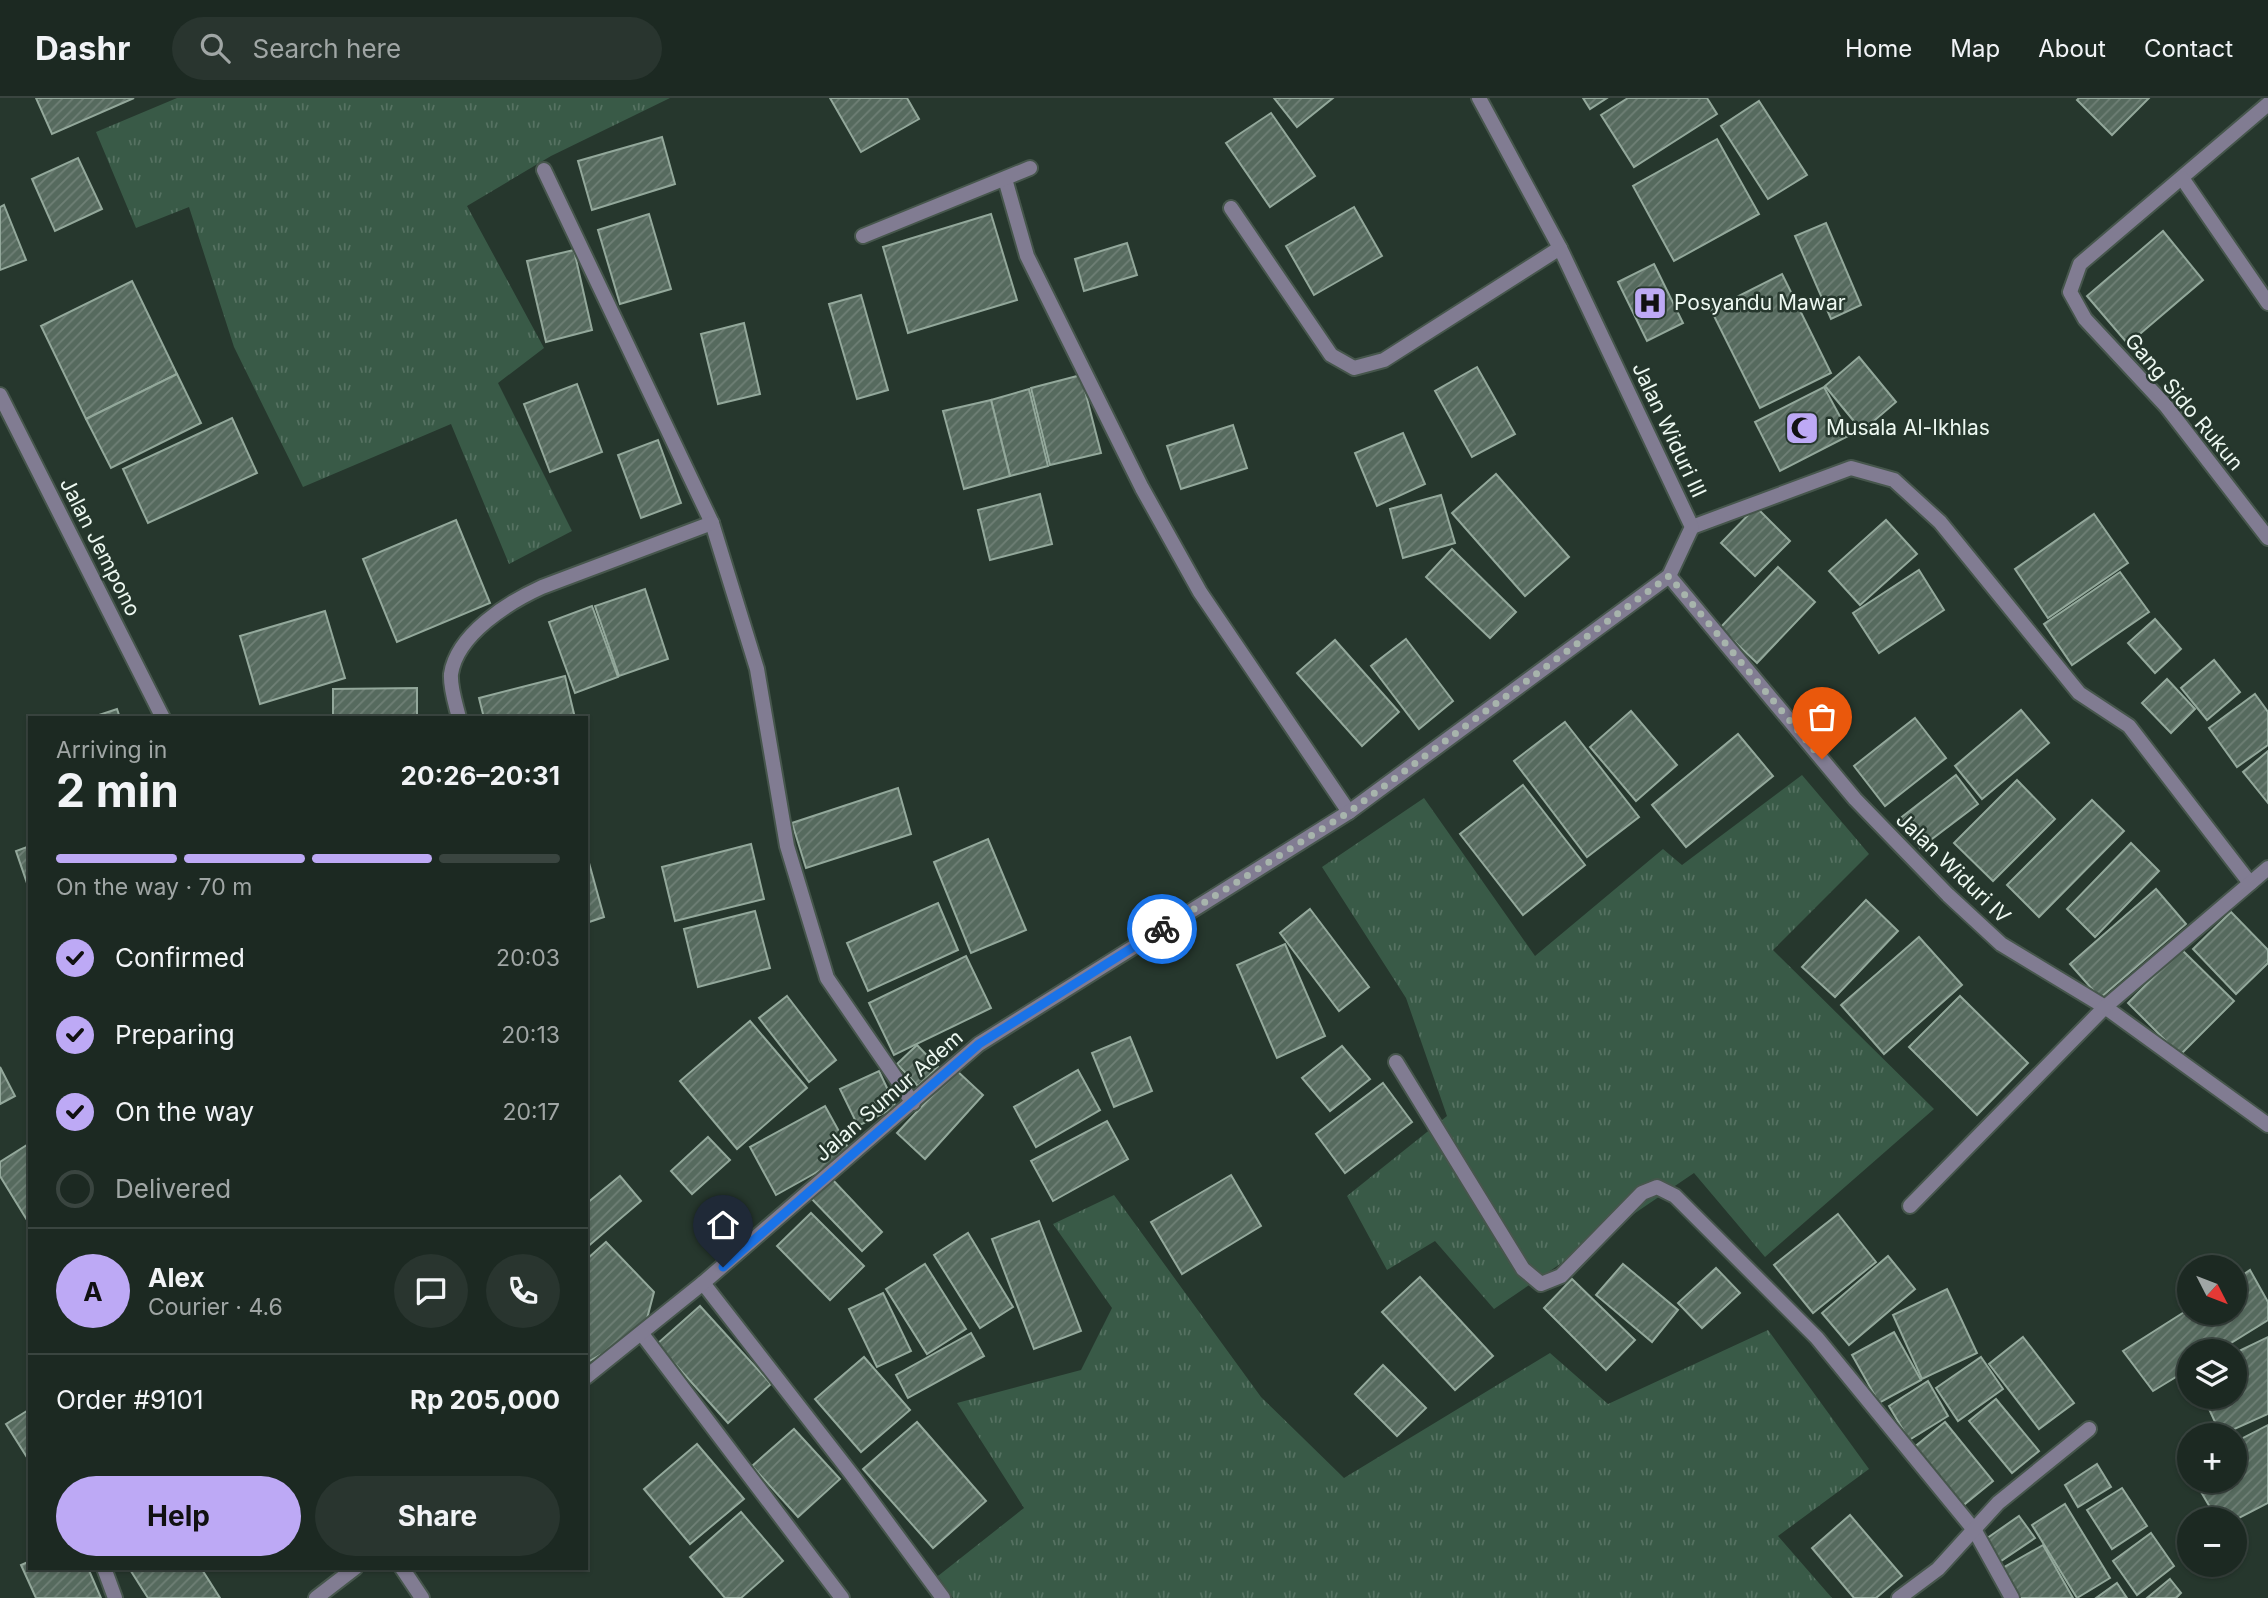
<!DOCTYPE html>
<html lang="en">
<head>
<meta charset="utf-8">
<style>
	body { margin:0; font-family:Inter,sans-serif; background:#29352f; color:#f1f3f6; height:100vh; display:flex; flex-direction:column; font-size:26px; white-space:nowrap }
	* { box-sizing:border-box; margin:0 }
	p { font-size:23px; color:#a0a6a5 }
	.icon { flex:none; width:38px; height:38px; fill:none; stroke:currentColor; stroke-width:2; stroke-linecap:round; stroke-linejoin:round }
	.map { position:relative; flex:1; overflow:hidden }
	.drawer { position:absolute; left:28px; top:618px; width:560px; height:854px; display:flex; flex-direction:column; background:#1c2922; border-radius:0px; box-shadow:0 2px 5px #0004,0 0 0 2px #3a4540 }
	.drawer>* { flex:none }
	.needle { width:46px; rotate:132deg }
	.fabs { position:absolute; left:2177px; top:1157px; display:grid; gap:14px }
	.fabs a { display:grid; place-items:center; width:70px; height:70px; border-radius:50%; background:#1c2922; box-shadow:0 2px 5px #0004,0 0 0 2px #3a4540; font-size:35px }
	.pin { position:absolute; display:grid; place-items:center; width:60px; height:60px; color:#fff; margin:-72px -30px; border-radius:50% 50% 50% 0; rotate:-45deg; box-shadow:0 0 7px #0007 }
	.pin .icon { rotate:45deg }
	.courier { position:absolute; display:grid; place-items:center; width:70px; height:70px; margin:-35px; border:5px solid #1a73e8; border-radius:50%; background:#fff; color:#222; box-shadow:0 2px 9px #0007 }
	.summary em { font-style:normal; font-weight:700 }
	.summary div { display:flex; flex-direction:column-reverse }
	.summary { display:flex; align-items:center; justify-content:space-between; height:119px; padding:0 28px }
	h1 { font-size:46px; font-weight:700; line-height:52px }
	.bar { display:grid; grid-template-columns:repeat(4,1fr); gap:10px 7px; align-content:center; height:84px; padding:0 28px }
	.bar i { height:9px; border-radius:5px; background:#3a4540 }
	.bar .selected { background:#bda9f5 }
	.bar p { grid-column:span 4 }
	.line { display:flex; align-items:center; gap:18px; padding:0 28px; border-top:2px solid #3a4540 }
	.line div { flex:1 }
	.round { display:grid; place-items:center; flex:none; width:74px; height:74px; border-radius:37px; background:#29352f }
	ol { padding:0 28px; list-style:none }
	li { display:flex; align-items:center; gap:21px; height:77px }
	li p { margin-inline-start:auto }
	li .icon { padding:7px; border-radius:50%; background:#bda9f5; color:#111; stroke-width:4 }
	li:last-child { color:#a0a6a5 }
	li i { width:38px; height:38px; border:4px solid #3a4540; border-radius:50% }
	.action { display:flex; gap:14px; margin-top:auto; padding:14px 28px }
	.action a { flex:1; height:80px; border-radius:42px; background:#bda9f5; color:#111; font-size:28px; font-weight:700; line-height:80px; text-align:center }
	.action a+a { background:#29352f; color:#f1f3f6 }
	header { display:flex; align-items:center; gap:42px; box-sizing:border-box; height:98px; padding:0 35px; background:#1c2922; border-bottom:2px solid #3a4540 }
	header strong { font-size:33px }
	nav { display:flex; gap:38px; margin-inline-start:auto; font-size:24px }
	.search { width:490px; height:63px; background:#29352f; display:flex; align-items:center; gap:18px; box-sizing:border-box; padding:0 24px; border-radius:38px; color:#a0a6a5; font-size:26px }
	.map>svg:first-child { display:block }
	.grass { fill:url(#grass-tufts) }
	.building { fill:url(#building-hatch); stroke:#93a89b; stroke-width:2 }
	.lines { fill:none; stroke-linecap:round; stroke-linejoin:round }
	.minor-casing { stroke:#46564c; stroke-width:18 }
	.minor { stroke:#817c92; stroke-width:14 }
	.done { stroke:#a7b4ac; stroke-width:7; stroke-dasharray:0 12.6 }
	.route { stroke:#1a73e8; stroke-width:9 }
	.labels { text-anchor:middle; stroke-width:5; stroke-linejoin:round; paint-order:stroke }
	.poi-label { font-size:21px; fill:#edf8f1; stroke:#26372d; text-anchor:start }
	.street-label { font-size:21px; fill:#edf8f1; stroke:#26372d }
</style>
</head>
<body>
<header>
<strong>Dashr</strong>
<div class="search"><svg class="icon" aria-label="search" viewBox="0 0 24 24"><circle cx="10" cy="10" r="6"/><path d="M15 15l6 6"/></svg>Search here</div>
<nav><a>Home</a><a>Map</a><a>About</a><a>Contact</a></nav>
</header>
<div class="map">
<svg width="2268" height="1500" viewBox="0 0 2268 1500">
	<defs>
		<pattern id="grass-tufts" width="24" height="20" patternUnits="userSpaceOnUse" patternTransform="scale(1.75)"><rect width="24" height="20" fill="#395a47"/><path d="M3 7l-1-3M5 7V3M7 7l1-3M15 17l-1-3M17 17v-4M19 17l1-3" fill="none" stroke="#567262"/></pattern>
		<pattern id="building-hatch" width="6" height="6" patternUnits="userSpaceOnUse" patternTransform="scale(1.75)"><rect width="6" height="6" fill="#566a5e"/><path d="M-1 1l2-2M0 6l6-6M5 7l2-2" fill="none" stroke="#6f8076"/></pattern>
	</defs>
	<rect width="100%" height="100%" fill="#26372d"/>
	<!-- grass -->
	<g class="grass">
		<path d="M177,0H670L551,58L467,108L544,250L498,285L572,433L509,466L451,326L303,389L234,249L189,109L136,130L96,34Z"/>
		<path d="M1802,677L1869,756L1773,852L1934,1011L1765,1159L1694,1075L1494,1211L1435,1143L1387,1172L1347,1098L1447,1018L1406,900L1322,769L1424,700L1535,858L1663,751L1682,767Z"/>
		<path d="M1114,1097L1261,1299L1344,1380L1550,1255L1608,1306L1768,1232L1869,1371L1778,1438L1832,1500H953L938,1478L1024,1410L957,1305L1081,1272L1112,1210L1053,1126Z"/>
	</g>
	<!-- building -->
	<g class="building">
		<path d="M36,0H134L52,36Z"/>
		<path d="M830,0H907L919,21L861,54Z"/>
		<path d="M1274,0H1333L1297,29Z"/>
		<path d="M1583,0H1607L1590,11Z"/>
		<path d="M1628,0H1707L1717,16L1634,69L1601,17Z"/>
		<path d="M2079,0H2149L2112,37L2077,2Z"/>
		<path d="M1759,3L1807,77L1768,101L1721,28Z"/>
		<path d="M1271,15L1315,78L1270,109L1226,45Z"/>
		<path d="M662,39L675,86L592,112L578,63Z"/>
		<path d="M1717,41L1759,116L1674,163L1633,88Z"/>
		<path d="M78,60L102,111L55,133L32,81Z"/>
		<path d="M4,107L26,162L0,172V109Z"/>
		<path d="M1354,109L1382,158L1314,197L1286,148Z"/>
		<path d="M649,116L671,191L620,206L598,132Z"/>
		<path d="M991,116L1017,202L908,235L883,149Z"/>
		<path d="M1826,125L1861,207L1831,221L1795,138Z"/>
		<path d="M2163,133L2203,182L2128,246L2087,198Z"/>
		<path d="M1127,145L1137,177L1084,193L1075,161Z"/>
		<path d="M574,152L592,232L546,244L527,163Z"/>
		<path d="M1654,166L1683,225L1647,243L1618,184Z"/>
		<path d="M1782,176L1831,275L1760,310L1711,212Z"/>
		<path d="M132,183L177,276L86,321L41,228Z"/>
		<path d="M861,197L888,292L857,301L829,206Z"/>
		<path d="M744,225L760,296L718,306L701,236Z"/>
		<path d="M1859,259L1896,304L1862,333L1825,288Z"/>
		<path d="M1477,269L1515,336L1472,359L1435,293Z"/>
		<path d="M177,276L201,325L111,370L86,321Z"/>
		<path d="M1081,277L1101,355L1050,367L1031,290Z"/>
		<path d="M577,286L602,354L550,374L524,306Z"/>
		<path d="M1824,289L1850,337L1780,373L1755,324Z"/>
		<path d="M1029,291L1048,368L1010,378L991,302Z"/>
		<path d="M991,302L1010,378L964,391L943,313Z"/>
		<path d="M232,320L257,375L148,425L123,371Z"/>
		<path d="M1233,327L1247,370L1181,391L1167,348Z"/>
		<path d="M1403,335L1425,386L1377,408L1355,355Z"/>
		<path d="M658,342L681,405L641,420L618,357Z"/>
		<path d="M1496,376L1569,459L1525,498L1452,415Z"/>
		<path d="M1040,396L1052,446L990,462L978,412Z"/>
		<path d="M1441,397L1455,445L1403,460L1390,411Z"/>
		<path d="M1756,409L1790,443L1755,478L1721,445Z"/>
		<path d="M2094,416L2128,465L2048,520L2015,471Z"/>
		<path d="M456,422L490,505L397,544L363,461Z"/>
		<path d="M1886,422L1917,456L1860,507L1829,473Z"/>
		<path d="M1452,451L1516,514L1490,540L1426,479Z"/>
		<path d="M1778,469L1815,504L1757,565L1720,530Z"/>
		<path d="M1919,472L1944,512L1879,555L1853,515Z"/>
		<path d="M2120,474L2149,514L2072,567L2044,526Z"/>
		<path d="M645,491L668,561L619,578L595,508Z"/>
		<path d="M592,508L618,579L575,595L549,524Z"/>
		<path d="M325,513L345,580L260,606L240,538Z"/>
		<path d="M2155,521L2181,551L2155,575L2128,545Z"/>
		<path d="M1406,541L1453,603L1419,631L1371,568Z"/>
		<path d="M1335,542L1399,614L1362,648L1297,575Z"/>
		<path d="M2214,562L2240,594L2207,622L2181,590Z"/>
		<path d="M565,578L575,620H484L479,600Z"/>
		<path d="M2167,581L2195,611L2171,635L2142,605Z"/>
		<path d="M417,590V620H333V591Z"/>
		<path d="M2255,596L2268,614V647L2237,669L2209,630Z"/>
		<path d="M117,611L120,620H90Z"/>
		<path d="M2021,612L2049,645L1982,701L1955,668Z"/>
		<path d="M1631,613L1677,667L1636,703L1590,649Z"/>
		<path d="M1915,620L1946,660L1885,708L1854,668Z"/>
		<path d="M1565,624L1639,719L1587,759L1514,663Z"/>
		<path d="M1738,636L1773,678L1686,749L1652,707Z"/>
		<path d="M2268,653V705L2243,674Z"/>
		<path d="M1956,677L1978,706L1920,750L1898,722Z"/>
		<path d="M2017,682L2055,721L1993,783L1954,745Z"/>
		<path d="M1523,687L1585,767L1523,817L1460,736Z"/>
		<path d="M898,690L911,736L806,770L792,725Z"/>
		<path d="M2092,702L2124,733L2039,819L2007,787Z"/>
		<path d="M988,741L1026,832L971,855L934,764Z"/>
		<path d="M2131,745L2159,773L2095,839L2067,811Z"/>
		<path d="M751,746L764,801L675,823L662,769Z"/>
		<path d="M30,748V794L16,753Z"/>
		<path d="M586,754L604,819L586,825Z"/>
		<path d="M2156,791L2186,826L2100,900L2070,866Z"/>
		<path d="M1866,802L1898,833L1835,899L1802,869Z"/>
		<path d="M938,805L958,852L868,893L847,845Z"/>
		<path d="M1310,811L1369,889L1339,913L1280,835Z"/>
		<path d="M755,813L770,870L698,889L684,831Z"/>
		<path d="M2231,814L2268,852V865L2236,896L2193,851Z"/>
		<path d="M1919,839L1962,887L1884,956L1841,907Z"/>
		<path d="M1285,846L1325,938L1277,960L1237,867Z"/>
		<path d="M2181,851L2234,903L2180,957L2128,905Z"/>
		<path d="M966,858L991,910L894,957L869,905Z"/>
		<path d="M787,898L836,962L809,984L759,920Z"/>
		<path d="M1960,898L2028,965L1977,1017L1909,949Z"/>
		<path d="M750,923L807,990L737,1051L680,983Z"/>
		<path d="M1130,939L1152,993L1114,1009L1092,955Z"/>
		<path d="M917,947L938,969L918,988L897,966Z"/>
		<path d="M1342,948L1370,981L1330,1013L1302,980Z"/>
		<path d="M0,969L15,998L0,1006Z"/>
		<path d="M956,972L983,997L925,1061L897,1035Z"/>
		<path d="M1078,972L1100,1012L1036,1049L1014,1009Z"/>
		<path d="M879,973L896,1009L858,1028L840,991Z"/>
		<path d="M1383,985L1412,1024L1345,1075L1316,1036Z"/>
		<path d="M825,1008L851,1055L776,1097L750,1049Z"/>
		<path d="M1107,1023L1128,1061L1053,1103L1031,1063Z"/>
		<path d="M708,1039L730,1062L692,1096L671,1073Z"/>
		<path d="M30,1045V1127L0,1078V1064Z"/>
		<path d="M1231,1077L1261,1128L1182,1176L1151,1124Z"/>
		<path d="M620,1078L641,1103L586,1150V1106Z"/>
		<path d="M830,1079L882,1134L862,1153L809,1098Z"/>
		<path d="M811,1115L864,1168L830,1202L777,1148Z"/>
		<path d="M1838,1116L1876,1164L1813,1215L1774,1167Z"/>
		<path d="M1039,1123L1081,1233L1034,1251L992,1141Z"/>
		<path d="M968,1135L1013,1209L980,1230L934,1157Z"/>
		<path d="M606,1144L654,1194L644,1232L586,1265V1162Z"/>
		<path d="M1888,1158L1915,1191L1849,1247L1822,1215Z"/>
		<path d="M925,1166L966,1231L927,1256L886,1191Z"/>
		<path d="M1623,1166L1678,1212L1652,1244L1596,1197Z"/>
		<path d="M1716,1170L1740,1195L1702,1230L1678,1205Z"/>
		<path d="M2250,1172L2268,1204V1222L2218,1253H2189V1271L2153,1293L2123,1253L2189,1211V1214H2235V1182Z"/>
		<path d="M1420,1179L1493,1258L1455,1292L1382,1214Z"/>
		<path d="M1572,1181L1635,1242L1606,1272L1544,1210Z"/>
		<path d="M1947,1191L1977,1255L1922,1281L1893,1217Z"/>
		<path d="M883,1195L911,1253L877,1269L849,1211Z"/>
		<path d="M700,1208L771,1286L728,1325L657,1246Z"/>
		<path d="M1894,1234L1921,1282L1879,1305L1852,1257Z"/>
		<path d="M971,1235L984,1258L908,1300L896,1277Z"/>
		<path d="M2023,1239L2074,1305L2039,1331L1989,1266Z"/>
		<path d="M2268,1239V1316L2221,1337L2203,1298H2235V1255Z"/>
		<path d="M864,1259L910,1312L861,1354L815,1301Z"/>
		<path d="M1981,1259L2003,1291L1958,1323L1936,1290Z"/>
		<path d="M1383,1267L1426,1310L1397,1338L1355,1296Z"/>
		<path d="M1928,1283L1948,1318L1909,1342L1889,1308Z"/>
		<path d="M1996,1301L2039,1353L2012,1375L1969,1323Z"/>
		<path d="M30,1311V1364L6,1326Z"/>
		<path d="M917,1324L986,1403L933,1450L863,1371Z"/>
		<path d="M1945,1324L1993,1383L1960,1410L1912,1351Z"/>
		<path d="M2268,1327V1405L2235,1422L2217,1421L2194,1382H2235V1344Z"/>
		<path d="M794,1331L840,1381L798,1419L752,1368Z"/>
		<path d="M697,1346L744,1401L690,1446L644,1391Z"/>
		<path d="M2097,1366L2111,1389L2078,1409L2065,1387Z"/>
		<path d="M2122,1390L2147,1428L2112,1451L2087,1412Z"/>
		<path d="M2065,1406L2110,1480L2077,1500L2032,1427Z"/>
		<path d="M741,1414L783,1463L741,1500H725L690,1459Z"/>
		<path d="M1850,1417L1902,1478L1876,1500H1854L1812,1450Z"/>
		<path d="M2019,1418L2035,1440L1998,1465L1983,1443Z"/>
		<path d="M2151,1435L2174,1468L2137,1497L2113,1463Z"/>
		<path d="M2043,1447L2073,1500H2017L2001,1471Z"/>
		<path d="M30,1463V1470H88L101,1500H36L21,1467Z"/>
		<path d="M129,1470H201L220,1500H148Z"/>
		<path d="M2170,1481L2181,1495L2176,1500H2147Z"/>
		<path d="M2117,1485L2127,1500H2096Z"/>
	</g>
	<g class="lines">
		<!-- minor casing -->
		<g class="minor-casing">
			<g id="minor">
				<path d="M2268,6L2080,166L2070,194L2085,221L2166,308L2268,440"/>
				<path d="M544,72L712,425L757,571L787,748L827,880L913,1005"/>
				<path d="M2182,80L2268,205"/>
				<path d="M1005,81L1027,158L1142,390L1200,494L1349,714"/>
				<path d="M1231,110L1331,257L1354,270L1384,262L1560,150"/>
				<path d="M863,138L1030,70"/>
				<path d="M0,297L163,620"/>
				<path d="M1692,429L1851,370L1894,382L1940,424L2079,595L2129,628L2250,785"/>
				<path d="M1669,478L1855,701L1948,797L2001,846L2105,909L2268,1027"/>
				<path d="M459,620C456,607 450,590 451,576C457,536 509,504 542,489L712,425"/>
				<path d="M1396,964L1523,1171L1541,1186L1561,1178L1642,1095L1657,1089L1675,1098L1817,1240L1975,1433L2012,1500"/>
				<path d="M1910,1108L2105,909L2268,770"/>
				<path d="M703,1185L853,1378L943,1500"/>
				<path d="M642,1236L842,1500"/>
				<path d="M586,1279L703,1185L979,946L1349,714L1669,478L1692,429L1560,150L1479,0"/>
				<path d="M104,1470L115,1500"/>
				<path d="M402,1470L422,1500"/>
				<path d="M316,1500L355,1470"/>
				<path d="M1899,1500L1938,1471L1998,1405L2089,1331"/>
			</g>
		</g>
		<!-- minor -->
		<use href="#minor" class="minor"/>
	</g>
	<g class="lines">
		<!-- done -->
		<path class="done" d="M1162,831L1349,714L1669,478L1822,661"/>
		<!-- route -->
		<path class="route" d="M723,1169L979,946L1162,831"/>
	</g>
	<!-- icons -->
	<defs>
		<g id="hospital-square" transform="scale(1.75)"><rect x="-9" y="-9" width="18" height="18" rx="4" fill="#bda9f5" stroke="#26372d"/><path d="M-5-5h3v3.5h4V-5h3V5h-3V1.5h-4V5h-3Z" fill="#111"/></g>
		<g id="mosque-square" transform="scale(1.75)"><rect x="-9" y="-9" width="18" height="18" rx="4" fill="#bda9f5" stroke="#26372d"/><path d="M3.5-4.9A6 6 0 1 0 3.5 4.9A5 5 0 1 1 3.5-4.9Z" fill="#111"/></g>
	</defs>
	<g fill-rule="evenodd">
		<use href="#hospital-square" x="1650" y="205"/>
		<use href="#mosque-square" x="1802" y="330"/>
	</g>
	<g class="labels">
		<!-- poi labels -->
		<g class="poi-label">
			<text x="1674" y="212">Posyandu Mawar</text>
			<text x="1826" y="337">Musala Al-Ikhlas</text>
		</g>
		<!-- street labels -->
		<g class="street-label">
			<text transform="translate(2184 304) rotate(50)" y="7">Gang Sido Rukun</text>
			<text transform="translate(1669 332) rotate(65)" y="7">Jalan Widuri III</text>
			<text transform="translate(100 449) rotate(63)" y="7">Jalan Jempono</text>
			<text transform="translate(1953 770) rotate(44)" y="7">Jalan Widuri IV</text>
			<text transform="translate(889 998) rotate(-41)" y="7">Jalan Sumur Adem</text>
		</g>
	</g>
</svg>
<div class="fabs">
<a><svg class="needle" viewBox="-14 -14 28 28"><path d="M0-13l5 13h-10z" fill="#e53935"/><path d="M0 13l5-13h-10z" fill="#a0a6a5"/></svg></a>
<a><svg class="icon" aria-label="layers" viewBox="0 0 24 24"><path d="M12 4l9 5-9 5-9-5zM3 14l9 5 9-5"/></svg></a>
<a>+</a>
<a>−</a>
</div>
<div class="pin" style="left:1822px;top:661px;background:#ea580c"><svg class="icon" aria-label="bag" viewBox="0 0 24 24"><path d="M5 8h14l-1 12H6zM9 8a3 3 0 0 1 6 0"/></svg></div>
<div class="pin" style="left:723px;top:1169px;background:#1f2937"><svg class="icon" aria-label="home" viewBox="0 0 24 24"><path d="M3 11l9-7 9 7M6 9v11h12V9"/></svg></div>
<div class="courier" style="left:1162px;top:831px"><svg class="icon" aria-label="bike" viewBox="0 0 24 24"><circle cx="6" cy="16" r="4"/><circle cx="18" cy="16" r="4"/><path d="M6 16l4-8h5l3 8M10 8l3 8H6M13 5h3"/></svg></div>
<section class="drawer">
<div class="summary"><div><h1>2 min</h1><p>Arriving in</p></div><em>20:26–20:31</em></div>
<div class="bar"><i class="selected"></i><i class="selected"></i><i class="selected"></i><i></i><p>On the way · 70 m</p></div>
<ol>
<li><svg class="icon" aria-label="check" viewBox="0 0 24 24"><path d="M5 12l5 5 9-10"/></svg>Confirmed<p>20:03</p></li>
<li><svg class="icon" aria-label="check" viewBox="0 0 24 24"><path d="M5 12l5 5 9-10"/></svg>Preparing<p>20:13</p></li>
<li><svg class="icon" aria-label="check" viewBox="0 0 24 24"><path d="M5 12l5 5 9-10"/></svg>On the way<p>20:17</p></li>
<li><i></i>Delivered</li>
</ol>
<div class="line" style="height:126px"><b class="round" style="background:#bda9f5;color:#111">A</b><div><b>Alex</b><p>Courier · 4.6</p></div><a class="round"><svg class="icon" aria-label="chat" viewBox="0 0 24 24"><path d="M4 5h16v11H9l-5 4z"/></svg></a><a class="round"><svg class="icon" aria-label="phone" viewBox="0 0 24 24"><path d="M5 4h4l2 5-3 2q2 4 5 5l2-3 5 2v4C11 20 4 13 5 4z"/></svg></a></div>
<div class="line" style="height:91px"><div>Order #9101</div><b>Rp 205,000</b></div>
<div class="action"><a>Help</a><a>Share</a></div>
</section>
</div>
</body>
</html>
